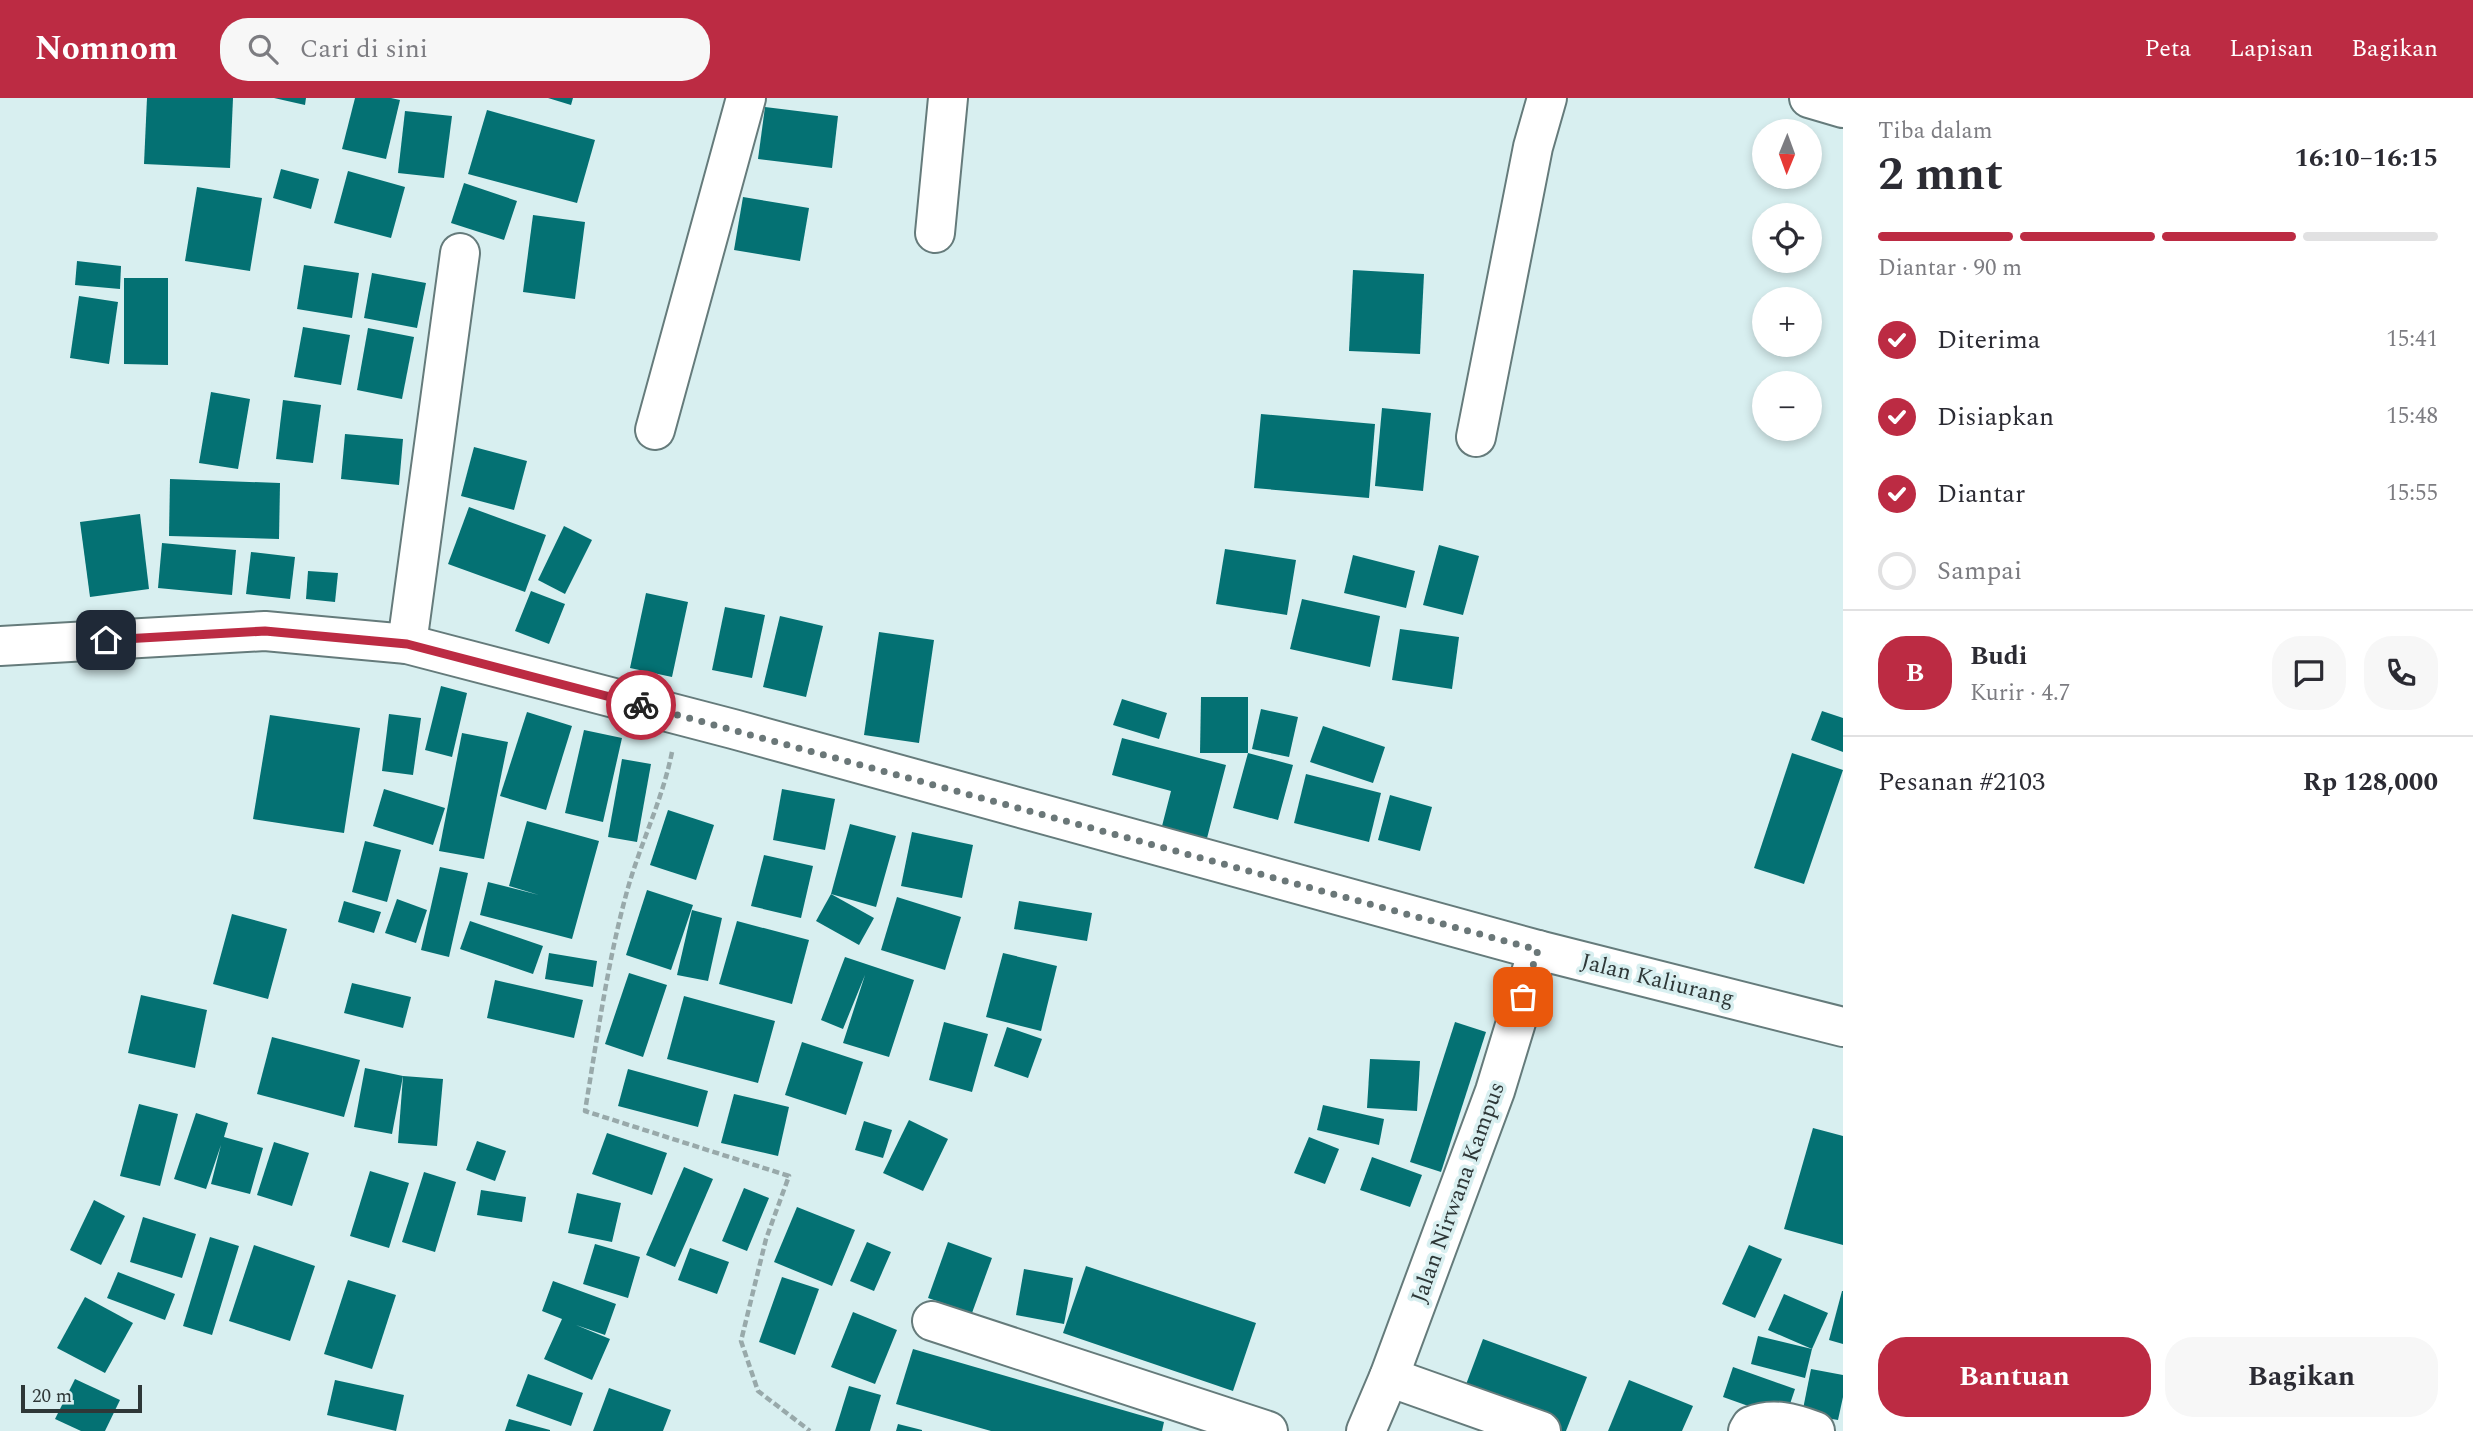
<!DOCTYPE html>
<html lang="id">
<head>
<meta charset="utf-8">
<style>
	body { margin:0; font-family:Spectral,serif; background:#f7f7f7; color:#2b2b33; height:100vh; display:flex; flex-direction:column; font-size:26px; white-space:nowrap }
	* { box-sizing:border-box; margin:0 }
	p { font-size:23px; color:#7c7c81 }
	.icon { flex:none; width:38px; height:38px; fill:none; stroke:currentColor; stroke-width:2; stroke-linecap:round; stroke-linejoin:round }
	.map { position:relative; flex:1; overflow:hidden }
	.side { display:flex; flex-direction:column; background:#fff; width:630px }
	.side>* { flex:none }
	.needle { width:46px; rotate:181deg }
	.buttons { position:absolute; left:1752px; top:21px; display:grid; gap:14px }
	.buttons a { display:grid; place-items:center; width:70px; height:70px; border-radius:50%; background:#fff; box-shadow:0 4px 10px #0003; font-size:35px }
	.scale { position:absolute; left:21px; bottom:18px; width:121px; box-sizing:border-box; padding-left:7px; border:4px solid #2e3737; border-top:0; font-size:19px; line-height:24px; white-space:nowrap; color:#2e3737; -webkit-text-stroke:5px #d8eff0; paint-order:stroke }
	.pin { position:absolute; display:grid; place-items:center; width:60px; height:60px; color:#fff; margin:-30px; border-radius:14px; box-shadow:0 4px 10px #0006 }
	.courier { position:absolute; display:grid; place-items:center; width:70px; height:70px; margin:-35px; border:5px solid #bc2b43; border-radius:50%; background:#fff; color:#222; box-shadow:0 2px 9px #0007 }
	.head em { font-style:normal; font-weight:700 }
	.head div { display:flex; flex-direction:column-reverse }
	.head { display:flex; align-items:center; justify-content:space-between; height:119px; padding:0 35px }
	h1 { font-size:46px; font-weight:700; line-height:52px }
	.bar { display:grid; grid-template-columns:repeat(4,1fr); gap:10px 7px; align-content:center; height:84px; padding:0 35px }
	.bar i { height:9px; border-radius:5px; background:#e1e1e2 }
	.bar .selected { background:#bc2b43 }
	.bar p { grid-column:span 4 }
	.line { display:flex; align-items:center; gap:18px; padding:0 35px; border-top:2px solid #e1e1e2 }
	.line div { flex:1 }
	.round { display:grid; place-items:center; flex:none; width:74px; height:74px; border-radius:28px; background:#f7f7f7 }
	ol { padding:0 35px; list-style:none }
	li { display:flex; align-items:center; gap:21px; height:77px }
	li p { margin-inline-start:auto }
	li .icon { padding:7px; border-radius:50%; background:#bc2b43; color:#fff; stroke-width:4 }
	li:last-child { color:#7c7c81 }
	li i { width:38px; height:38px; border:4px solid #e1e1e2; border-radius:50% }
	.cta { display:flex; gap:14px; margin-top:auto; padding:14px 35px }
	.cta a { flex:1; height:80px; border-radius:28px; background:#bc2b43; color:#fff; font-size:28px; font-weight:700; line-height:80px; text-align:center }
	.cta a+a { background:#f7f7f7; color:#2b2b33 }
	header { display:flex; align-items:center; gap:42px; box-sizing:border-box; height:98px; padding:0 35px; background:#bc2b43; color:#fff }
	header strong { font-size:33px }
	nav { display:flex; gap:38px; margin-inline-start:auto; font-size:24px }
	.search { width:490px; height:63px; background:#f7f7f7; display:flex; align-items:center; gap:18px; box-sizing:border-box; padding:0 24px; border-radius:28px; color:#7c7c81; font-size:26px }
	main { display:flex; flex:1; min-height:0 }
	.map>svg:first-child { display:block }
	.building { fill:#047173 }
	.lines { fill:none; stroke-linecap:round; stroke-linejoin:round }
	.minor-casing { stroke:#657b7b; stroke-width:42 }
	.path { stroke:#98a9aa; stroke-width:4.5; stroke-dasharray:7 3.5; stroke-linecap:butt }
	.minor { stroke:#fff; stroke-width:38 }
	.done { stroke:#6a7778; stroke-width:7; stroke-dasharray:0 12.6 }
	.route { stroke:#bc2b43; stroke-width:9 }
	.labels { text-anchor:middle; stroke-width:7; stroke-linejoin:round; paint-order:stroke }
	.street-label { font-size:23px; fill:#2e3737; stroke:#d8eff0 }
</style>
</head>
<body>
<header>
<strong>Nomnom</strong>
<div class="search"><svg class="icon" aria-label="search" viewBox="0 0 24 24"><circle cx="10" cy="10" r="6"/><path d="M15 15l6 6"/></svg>Cari di sini</div>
<nav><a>Peta</a><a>Lapisan</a><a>Bagikan</a></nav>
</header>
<main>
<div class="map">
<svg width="1843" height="1333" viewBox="0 0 1843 1333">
	<rect width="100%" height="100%" fill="#d8eff0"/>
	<!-- building -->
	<g class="building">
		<path d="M147,0H233L230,70L144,66Z"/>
		<path d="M274,0H306L305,7Z"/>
		<path d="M355,0H391L400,2L386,61L342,51Z"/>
		<path d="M548,0H573L571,7Z"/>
		<path d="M765,9L838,18L832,70L758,61Z"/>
		<path d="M487,12L595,42L577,105L468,76Z"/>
		<path d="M405,13L452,18L444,80L398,75Z"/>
		<path d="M281,71L319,81L311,111L273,100Z"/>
		<path d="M348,73L405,89L391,140L334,125Z"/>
		<path d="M464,85L517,103L504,142L451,125Z"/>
		<path d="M197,89L262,100L250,173L185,163Z"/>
		<path d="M743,99L809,110L800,163L734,152Z"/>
		<path d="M533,117L585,124L575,201L523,194Z"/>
		<path d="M77,163L121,168L120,191L75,187Z"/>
		<path d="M304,167L359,175L352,220L297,211Z"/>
		<path d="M1353,172L1424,176L1420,256L1349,253Z"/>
		<path d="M372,175L426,185L417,230L364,220Z"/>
		<path d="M124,180H168V267L124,266Z"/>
		<path d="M79,198L118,204L109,266L70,260Z"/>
		<path d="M303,229L350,237L341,287L294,279Z"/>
		<path d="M368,230L414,239L402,301L357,292Z"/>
		<path d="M211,294L250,301L238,371L199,365Z"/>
		<path d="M283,302L321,307L313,365L276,361Z"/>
		<path d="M1382,310L1431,315L1423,393L1375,388Z"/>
		<path d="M1261,316L1375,326L1369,400L1254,390Z"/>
		<path d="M345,336L403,341L399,387L341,381Z"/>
		<path d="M474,349L527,363L514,412L461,398Z"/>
		<path d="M170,381L280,385L279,441L169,438Z"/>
		<path d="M469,409L546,437L525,494L448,466Z"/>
		<path d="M140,416L149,491L90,499L80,424Z"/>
		<path d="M564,428L592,442L565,496L538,482Z"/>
		<path d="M162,445L236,452L232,497L158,490Z"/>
		<path d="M1439,447L1479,458L1463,517L1423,507Z"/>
		<path d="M1225,451L1296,462L1287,517L1216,506Z"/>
		<path d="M251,454L295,459L290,501L246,496Z"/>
		<path d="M1353,457L1415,473L1406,510L1344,495Z"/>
		<path d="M308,473L338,475L335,504L306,501Z"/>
		<path d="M531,493L565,506L549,546L515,533Z"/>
		<path d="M646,495L688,504L672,579L630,570Z"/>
		<path d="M1302,501L1380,518L1370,569L1290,551Z"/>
		<path d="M725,509L765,517L752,580L712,572Z"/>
		<path d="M780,518L823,528L806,599L763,589Z"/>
		<path d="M1400,531L1459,539L1452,591L1392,582Z"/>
		<path d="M879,534L934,542L919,645L864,637Z"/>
		<path d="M441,588L467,595L452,659L425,652Z"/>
		<path d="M1201,599H1248V655H1200Z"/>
		<path d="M1122,601L1167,615L1159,641L1113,627Z"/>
		<path d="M1261,611L1298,619L1289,659L1252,651Z"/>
		<path d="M1822,613L1843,620V654L1811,642Z"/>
		<path d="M527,614L572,628L546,712L500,698Z"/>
		<path d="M389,616L421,620L413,677L382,673Z"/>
		<path d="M270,617L360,630L344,735L253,721Z"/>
		<path d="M1323,628L1385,649L1373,685L1310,664Z"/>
		<path d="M584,632L622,640L603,724L565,715Z"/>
		<path d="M462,635L508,644L484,761L439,753Z"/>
		<path d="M1122,640L1226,667L1206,744L1161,732L1171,693L1112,677Z"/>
		<path d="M1248,655L1293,667L1278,722L1233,710Z"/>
		<path d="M1792,655L1843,672L1804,786L1754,770Z"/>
		<path d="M622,661L651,666L637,744L608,739Z"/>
		<path d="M1306,676L1381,695L1369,744L1294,725Z"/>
		<path d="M384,691L445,710L433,747L373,728Z"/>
		<path d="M782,691L835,701L825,752L773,742Z"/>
		<path d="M1390,697L1432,709L1420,753L1378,742Z"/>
		<path d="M668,712L714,727L696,782L650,767Z"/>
		<path d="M527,723L599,743L572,841L480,817L488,784L539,797L509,788Z"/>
		<path d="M850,726L896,738L876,809L831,796Z"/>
		<path d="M912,734L973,747L962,800L901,788Z"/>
		<path d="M365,743L401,752L387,804L352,794Z"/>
		<path d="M764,757L813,768L801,820L751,808Z"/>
		<path d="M440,769L468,775L449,859L421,852Z"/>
		<path d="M647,792L693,807L671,872L626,857Z"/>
		<path d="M831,796L874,820L859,847L816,823Z"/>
		<path d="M897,799L961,819L945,872L881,852Z"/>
		<path d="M397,801L427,812L416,845L385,835Z"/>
		<path d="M344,803L381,814L374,835L338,824Z"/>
		<path d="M1019,803L1092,815L1087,843L1014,831Z"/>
		<path d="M692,812L722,820L708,883L677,877Z"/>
		<path d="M232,816L287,831L268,901L213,886Z"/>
		<path d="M470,823L543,848L533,876L460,851Z"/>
		<path d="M737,823L809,842L792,906L719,886Z"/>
		<path d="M549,855L597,863L593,889L545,881Z"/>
		<path d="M1003,855L1057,868L1041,933L986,919Z"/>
		<path d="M845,859L914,882L889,959L843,945L865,877L843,931L821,922Z"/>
		<path d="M629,875L667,887L643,959L605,946Z"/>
		<path d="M495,882L583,902L574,940L487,920Z"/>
		<path d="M352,885L411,899L403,930L344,915Z"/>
		<path d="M141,897L207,912L195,970L128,955Z"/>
		<path d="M684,898L775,923L758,985L667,961Z"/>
		<path d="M944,924L988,936L972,994L929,982Z"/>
		<path d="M1455,924L1486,934L1441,1074L1410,1064Z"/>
		<path d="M1007,929L1042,941L1028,980L994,968Z"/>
		<path d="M272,939L360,962L344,1019L257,996Z"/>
		<path d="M802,944L863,964L846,1017L785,997Z"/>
		<path d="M1370,961L1420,963L1417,1013L1367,1010Z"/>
		<path d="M365,970L403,978L392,1036L354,1029Z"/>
		<path d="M628,971L708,993L698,1029L618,1008Z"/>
		<path d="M403,978L443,981L437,1048L398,1045Z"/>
		<path d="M734,996L789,1009L778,1058L721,1045Z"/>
		<path d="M139,1006L178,1016L160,1088L120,1078Z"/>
		<path d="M1323,1007L1384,1021L1379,1047L1317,1032Z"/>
		<path d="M196,1015L228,1025L224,1039L263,1050L250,1096L211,1086L221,1047L206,1091L174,1081Z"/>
		<path d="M909,1022L948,1041L923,1093L883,1075Z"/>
		<path d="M864,1023L892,1032L883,1060L855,1052Z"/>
		<path d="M1813,1030L1843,1038V1147L1784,1131Z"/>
		<path d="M607,1035L667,1055L652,1097L592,1076Z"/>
		<path d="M1309,1039L1339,1051L1325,1086L1294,1075Z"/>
		<path d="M477,1043L506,1053L495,1083L466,1072Z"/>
		<path d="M274,1044L309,1055L292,1108L257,1097Z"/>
		<path d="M1372,1059L1422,1077L1410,1109L1360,1092Z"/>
		<path d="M684,1069L713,1081L675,1169L646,1157Z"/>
		<path d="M370,1073L409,1085L389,1150L350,1138Z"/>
		<path d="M424,1074L456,1084L435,1154L402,1144Z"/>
		<path d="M744,1090L769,1100L747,1153L722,1143Z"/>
		<path d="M481,1092L526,1099L522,1124L477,1117Z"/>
		<path d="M577,1095L621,1105L612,1144L568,1135Z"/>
		<path d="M94,1102L125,1118L101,1167L70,1152Z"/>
		<path d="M797,1109L855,1132L832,1188L774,1164Z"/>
		<path d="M143,1119L196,1136L182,1180L130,1164Z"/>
		<path d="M210,1139L239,1148L212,1237L183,1228Z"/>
		<path d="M867,1144L891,1154L874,1193L850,1183Z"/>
		<path d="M948,1144L992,1160L972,1215L928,1200Z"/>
		<path d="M595,1146L640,1159L628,1200L583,1186Z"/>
		<path d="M254,1147L315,1168L290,1243L229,1223Z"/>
		<path d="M1749,1147L1782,1161L1755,1220L1722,1206Z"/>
		<path d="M690,1150L729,1164L717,1196L678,1182Z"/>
		<path d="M1086,1168L1256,1225L1233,1293L1063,1235Z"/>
		<path d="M1024,1171L1073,1180L1064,1226L1016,1217Z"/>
		<path d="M118,1174L175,1196L165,1222L107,1200Z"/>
		<path d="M782,1179L819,1191L795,1257L759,1244Z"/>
		<path d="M348,1182L396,1197L372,1271L324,1256Z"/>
		<path d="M553,1183L616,1206L605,1237L576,1227L610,1241L592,1282L544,1261L562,1221L542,1213Z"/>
		<path d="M1842,1193H1843V1246L1829,1242Z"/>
		<path d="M1784,1196L1828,1215L1812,1251L1768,1232Z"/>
		<path d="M85,1199L133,1225L105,1275L57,1250Z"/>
		<path d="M853,1214L897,1232L875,1286L831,1269Z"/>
		<path d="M1758,1238L1812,1251L1805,1280L1751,1266Z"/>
		<path d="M1483,1241L1587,1279L1566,1333H1550L1461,1300Z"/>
		<path d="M913,1251L1164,1324L1162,1333H991L896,1306Z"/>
		<path d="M1733,1269L1795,1291L1785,1321L1723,1299Z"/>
		<path d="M1811,1271L1843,1277V1299L1838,1322L1802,1316Z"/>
		<path d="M528,1276L583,1295L571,1328L516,1308Z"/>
		<path d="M75,1281L120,1302L105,1333H81L55,1321Z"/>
		<path d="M335,1282L404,1297L396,1333L327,1317Z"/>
		<path d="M1629,1282L1693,1308L1682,1333H1608Z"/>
		<path d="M849,1288L881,1297L870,1333H835Z"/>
		<path d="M609,1290L671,1312L663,1333H593Z"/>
		<path d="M509,1321L550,1332V1333H505Z"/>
		<path d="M898,1326L922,1332V1333H896Z"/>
	</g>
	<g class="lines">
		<!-- minor casing -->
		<g class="minor-casing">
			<g id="minor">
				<path d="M1809,0L1843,10"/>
				<path d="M935,135L948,0"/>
				<path d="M655,332L746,0"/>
				<path d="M1476,339L1533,49L1547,0"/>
				<path d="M407,546L460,155"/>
				<path d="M0,548L265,533L407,546L733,631L1538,852L1843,929"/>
				<path d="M932,1223L1268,1333"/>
				<path d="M1389,1279L1541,1333"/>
				<path d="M1366,1333L1389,1279L1495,993L1538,852"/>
				<path d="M1748,1333L1751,1328C1773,1319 1793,1325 1815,1333"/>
			</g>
		</g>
		<!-- path -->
		<path class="path" d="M672,654C662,704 639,748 626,797C607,867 597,941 585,1013L789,1078L766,1141L741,1243L758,1293L810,1333"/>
		<!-- minor -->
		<use href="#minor" class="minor"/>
	</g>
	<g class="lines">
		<!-- done -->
		<path class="done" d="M641,607L1538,852L1523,899"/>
		<!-- route -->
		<path class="route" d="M106,542L265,533L407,546L641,607"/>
	</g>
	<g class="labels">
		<!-- street labels -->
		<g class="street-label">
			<text transform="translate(1658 881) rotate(14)" y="8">Jalan Kaliurang</text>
			<text transform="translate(1457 1094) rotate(-70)" y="8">Jalan Nirwana Kampus</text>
		</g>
	</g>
</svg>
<div class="buttons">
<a><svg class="needle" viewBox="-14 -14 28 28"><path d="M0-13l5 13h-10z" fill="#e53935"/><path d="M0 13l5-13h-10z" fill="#7c7c81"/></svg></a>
<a><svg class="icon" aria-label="locate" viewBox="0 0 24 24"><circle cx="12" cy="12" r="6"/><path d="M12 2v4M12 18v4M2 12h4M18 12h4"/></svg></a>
<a>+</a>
<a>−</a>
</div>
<div class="scale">20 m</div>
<div class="pin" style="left:1523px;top:899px;background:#ea580c"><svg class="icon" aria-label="bag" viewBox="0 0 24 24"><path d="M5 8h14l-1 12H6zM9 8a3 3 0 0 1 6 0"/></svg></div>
<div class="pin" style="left:106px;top:542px;background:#1f2937"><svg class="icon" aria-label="home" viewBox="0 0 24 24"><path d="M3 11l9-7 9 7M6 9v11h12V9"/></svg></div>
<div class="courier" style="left:641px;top:607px"><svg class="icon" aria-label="bike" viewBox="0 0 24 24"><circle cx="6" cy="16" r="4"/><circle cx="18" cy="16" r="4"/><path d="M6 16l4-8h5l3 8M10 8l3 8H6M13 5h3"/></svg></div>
</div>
<section class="side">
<div class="head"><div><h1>2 mnt</h1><p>Tiba dalam</p></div><em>16:10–16:15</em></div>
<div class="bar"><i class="selected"></i><i class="selected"></i><i class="selected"></i><i></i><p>Diantar · 90 m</p></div>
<ol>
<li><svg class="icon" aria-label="check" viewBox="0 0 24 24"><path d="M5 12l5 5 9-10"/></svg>Diterima<p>15:41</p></li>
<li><svg class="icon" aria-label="check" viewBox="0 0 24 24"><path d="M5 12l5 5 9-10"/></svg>Disiapkan<p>15:48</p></li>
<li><svg class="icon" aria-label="check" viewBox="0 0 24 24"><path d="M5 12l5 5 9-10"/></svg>Diantar<p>15:55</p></li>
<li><i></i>Sampai</li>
</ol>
<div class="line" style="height:126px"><b class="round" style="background:#bc2b43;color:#fff">B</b><div><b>Budi</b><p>Kurir · 4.7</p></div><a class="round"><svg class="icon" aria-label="chat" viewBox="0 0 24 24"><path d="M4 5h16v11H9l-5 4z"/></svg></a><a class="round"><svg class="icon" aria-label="phone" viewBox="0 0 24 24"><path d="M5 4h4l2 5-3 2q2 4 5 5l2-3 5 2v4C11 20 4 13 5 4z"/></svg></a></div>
<div class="line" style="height:91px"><div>Pesanan #2103</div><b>Rp 128,000</b></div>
<div class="cta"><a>Bantuan</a><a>Bagikan</a></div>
</section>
</main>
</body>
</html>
